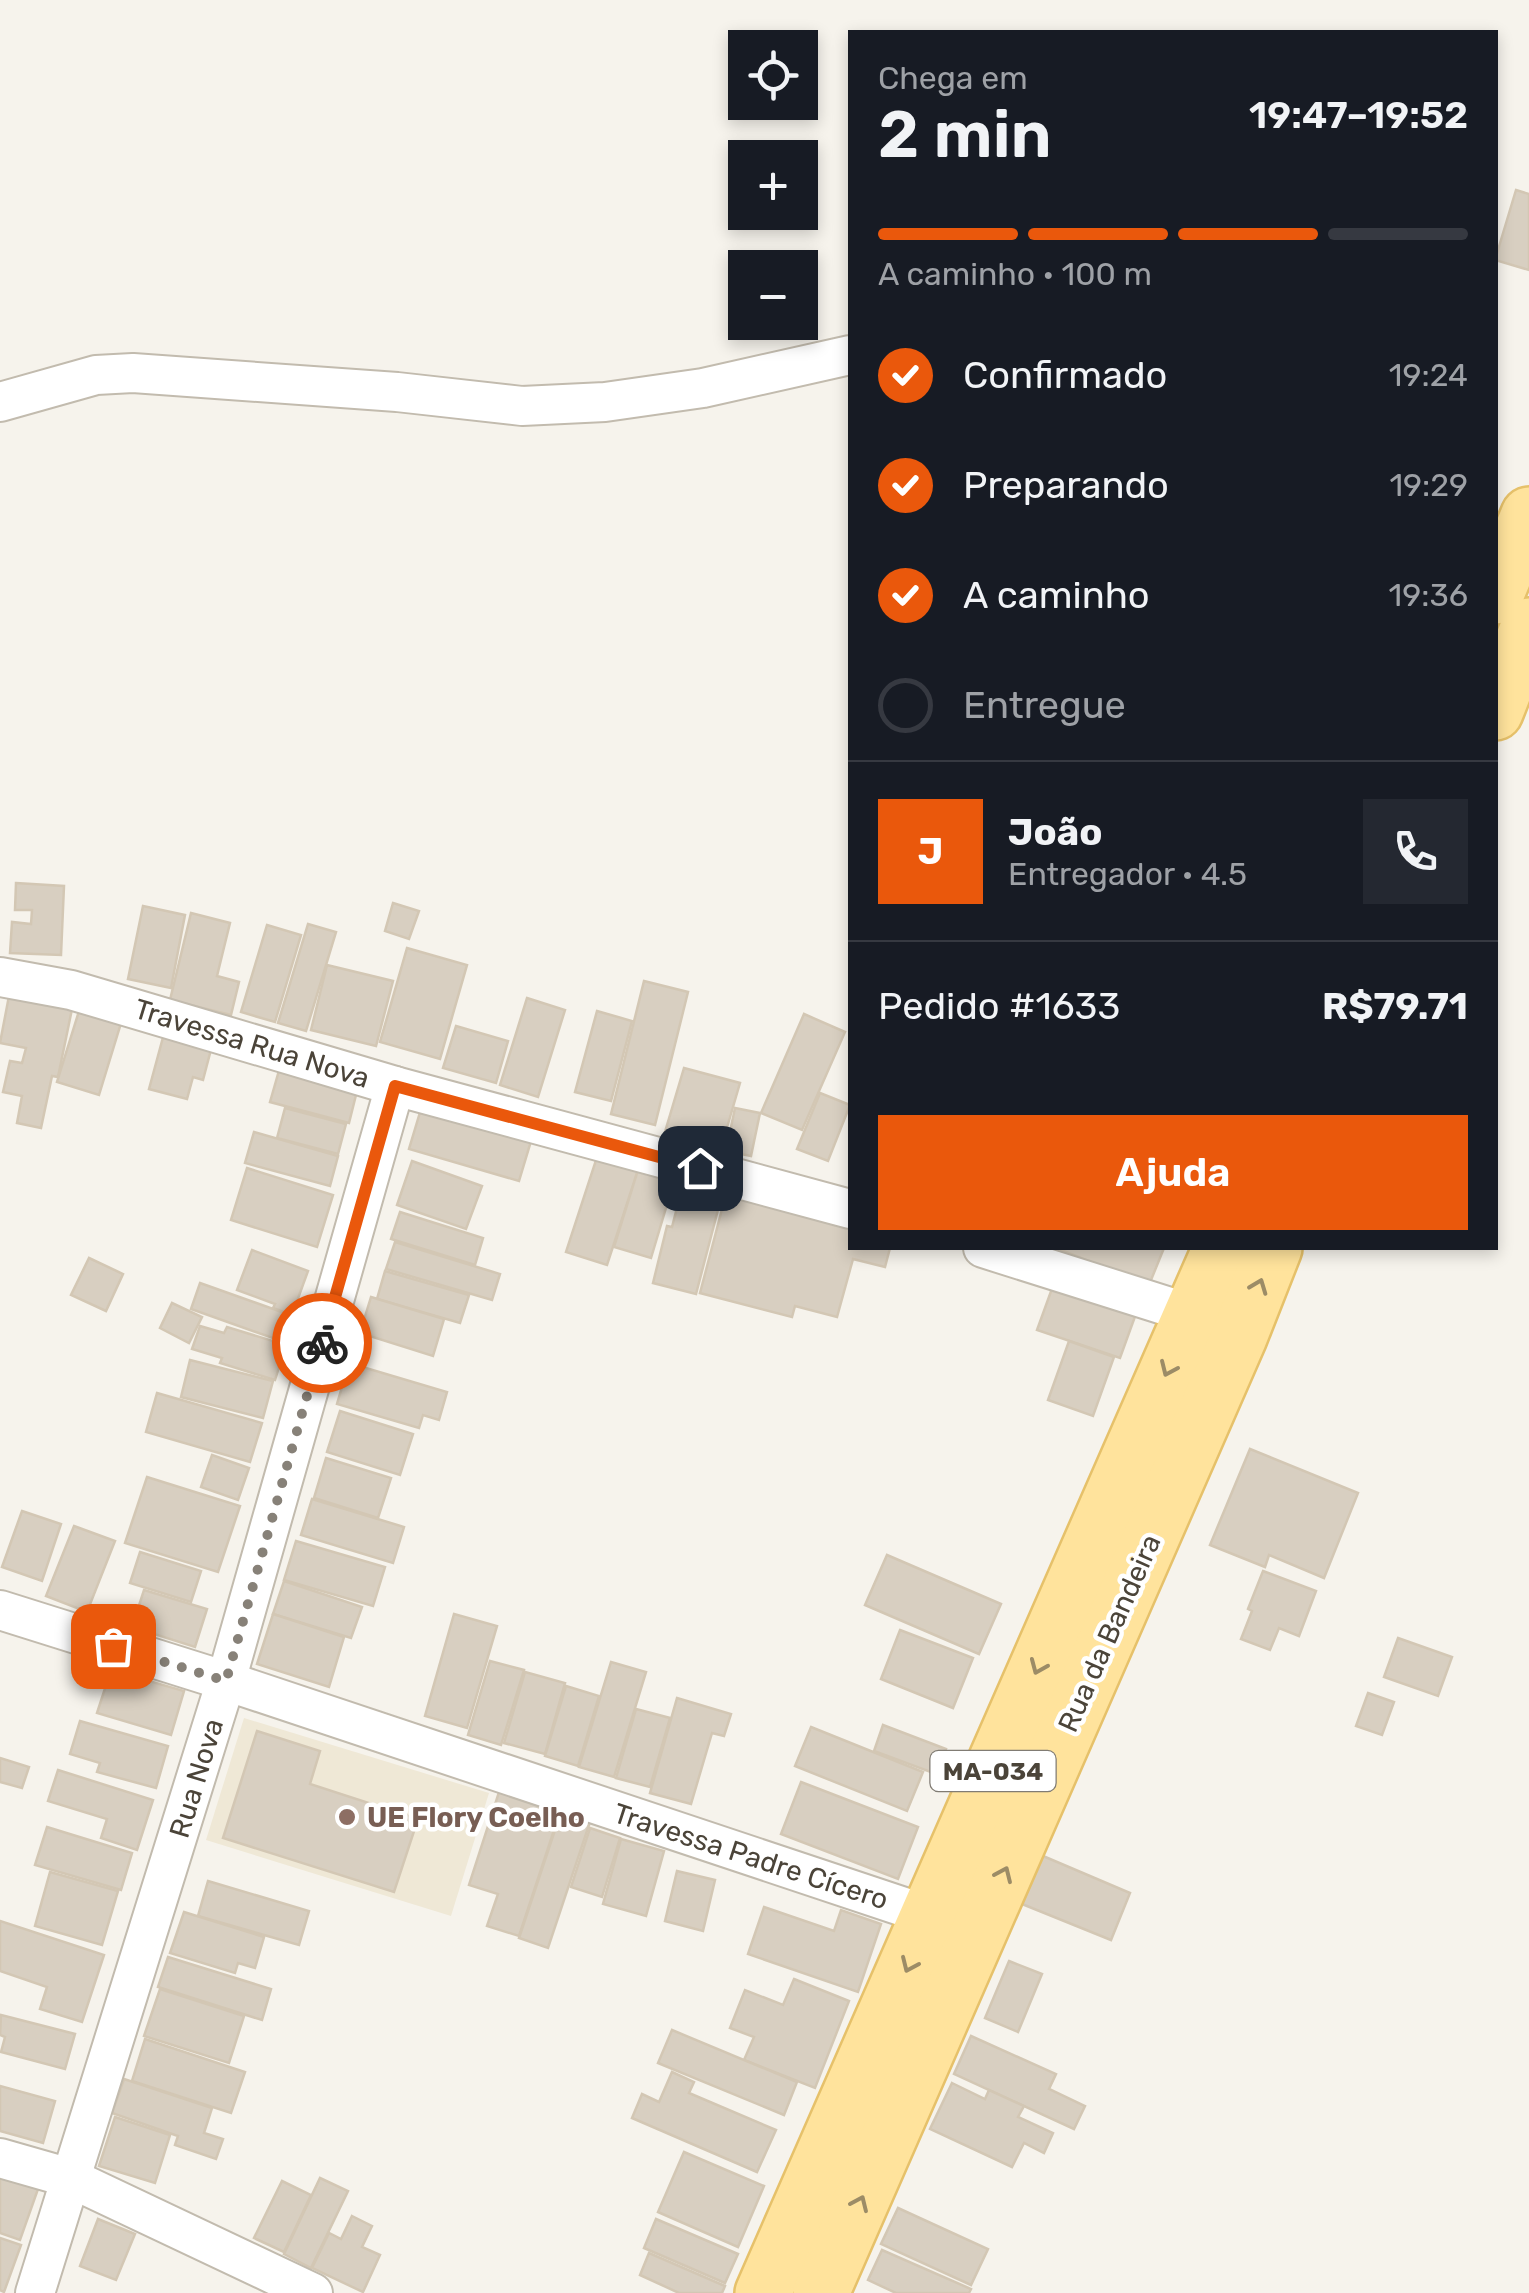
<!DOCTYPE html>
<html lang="pt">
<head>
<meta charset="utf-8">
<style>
	body { margin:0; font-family:Rubik,sans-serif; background:#242831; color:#f1f3f6; height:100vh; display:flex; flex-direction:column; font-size:38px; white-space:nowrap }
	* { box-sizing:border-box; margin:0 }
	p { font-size:32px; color:#9ea1a6 }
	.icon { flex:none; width:55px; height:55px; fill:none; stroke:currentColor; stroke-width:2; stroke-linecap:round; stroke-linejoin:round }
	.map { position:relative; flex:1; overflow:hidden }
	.side { position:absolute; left:848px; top:30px; width:650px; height:1220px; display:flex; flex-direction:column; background:#171b24; border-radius:0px; box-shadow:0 5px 15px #0003 }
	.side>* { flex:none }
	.buttons { position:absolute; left:728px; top:30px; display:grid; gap:20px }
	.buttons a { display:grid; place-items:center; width:90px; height:90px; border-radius:0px; background:#171b24; box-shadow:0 5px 15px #0003; font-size:50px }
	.pin { position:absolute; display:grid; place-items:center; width:85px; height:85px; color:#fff; margin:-42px; border-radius:20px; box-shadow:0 5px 15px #0006 }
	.courier { position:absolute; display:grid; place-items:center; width:100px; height:100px; margin:-50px; border:8px solid #ea580c; border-radius:50%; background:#fff; color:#222; box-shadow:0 2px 12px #0007 }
	.head em { font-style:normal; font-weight:600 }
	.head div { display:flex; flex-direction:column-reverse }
	.head { display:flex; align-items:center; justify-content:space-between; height:170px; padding:0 30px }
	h1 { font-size:65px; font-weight:600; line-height:75px }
	.bar { display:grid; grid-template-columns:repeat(4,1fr); gap:15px 10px; align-content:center; height:120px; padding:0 30px }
	.bar i { height:12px; border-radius:8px; background:#363941 }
	.bar .on { background:#ea580c }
	.bar p { grid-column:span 4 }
	.line { display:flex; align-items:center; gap:25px; padding:0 30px; border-top:2px solid #363941 }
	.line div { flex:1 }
	.round { display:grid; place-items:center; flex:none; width:105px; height:105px; border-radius:0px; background:#242831 }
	ol { padding:0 30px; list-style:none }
	li { display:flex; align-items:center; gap:30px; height:110px }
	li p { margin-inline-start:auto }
	li .icon { padding:10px; border-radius:50%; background:#ea580c; color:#fff; stroke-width:4 }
	li:last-child { color:#9ea1a6 }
	li i { width:55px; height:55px; border:5px solid #363941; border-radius:50% }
	.cta { display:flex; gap:20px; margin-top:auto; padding:20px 30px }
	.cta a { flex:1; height:115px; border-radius:0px; background:#ea580c; color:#fff; font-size:40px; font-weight:600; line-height:115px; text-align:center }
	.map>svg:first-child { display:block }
	.education { fill:#efe8d6 }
	.building { fill:#d8cfc1; stroke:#d3c7b4; stroke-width:2.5 }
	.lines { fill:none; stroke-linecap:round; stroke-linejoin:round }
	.street-casing { stroke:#c2bbae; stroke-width:42 }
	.primary-casing { stroke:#e6c16a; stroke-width:60 }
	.street { stroke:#fff; stroke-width:38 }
	.primary { stroke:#ffe39c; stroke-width:55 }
	.oneway { stroke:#9c8c66 }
	.done { stroke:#878178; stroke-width:10; stroke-dasharray:0 18 }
	.route { stroke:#ea580c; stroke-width:12 }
	.education-dot { fill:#8d6e63; stroke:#fff; stroke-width:4 }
	.labels { text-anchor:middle; stroke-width:9; stroke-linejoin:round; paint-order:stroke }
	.shield { fill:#fff; stroke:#817c74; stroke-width:2.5 }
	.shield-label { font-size:25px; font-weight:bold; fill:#4b4439 }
	.street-label { font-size:28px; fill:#4b4439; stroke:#fff }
	.education-label { font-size:28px; font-weight:bold; fill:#785e54; stroke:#fff; text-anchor:start }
</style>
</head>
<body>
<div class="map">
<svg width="1529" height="2293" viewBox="0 0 1529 2293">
	<rect width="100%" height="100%" fill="#f6f3ec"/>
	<!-- education -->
	<path class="education" d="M244,1718L489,1793L451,1916L206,1840Z"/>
	<!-- building -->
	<g class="building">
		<path d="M1516,190L1529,194V270L1495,260Z"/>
		<path d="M16,883L64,886L61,955L10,953L12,922L31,924L32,910H15Z"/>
		<path d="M393,903L419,911L409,939L385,931Z"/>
		<path d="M143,906L185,915L171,988L128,979Z"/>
		<path d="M191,913L230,923L217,976L239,982L231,1015L170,1000Z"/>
		<path d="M308,924L336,932L306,1031L278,1023Z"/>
		<path d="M267,925L301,935L275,1022L241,1012Z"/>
		<path d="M407,948L467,965L440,1059L380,1042Z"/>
		<path d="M327,965L393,981L376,1046L311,1030Z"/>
		<path d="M644,981L688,992L655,1125L611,1114Z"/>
		<path d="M9,996L72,1009L58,1077L52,1076L41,1128L17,1123L22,1096L3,1092L10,1061L22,1063L26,1048L0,1043Z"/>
		<path d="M527,998L565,1010L538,1097L500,1085Z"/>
		<path d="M79,1011L121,1023L99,1095L57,1082Z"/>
		<path d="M597,1011L632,1021L611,1101L575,1092Z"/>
		<path d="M804,1014L845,1032L802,1130L761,1113Z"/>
		<path d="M456,1026L508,1041L496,1083L443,1068Z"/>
		<path d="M165,1030L213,1042L203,1080L193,1077L187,1099L149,1089Z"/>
		<path d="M280,1067L358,1087L349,1123L270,1102Z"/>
		<path d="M684,1068L740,1083L721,1148L665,1132Z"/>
		<path d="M820,1093L850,1105L828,1161L797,1149Z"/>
		<path d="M285,1108L346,1124L338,1154L277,1138Z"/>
		<path d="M735,1108L760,1113L751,1156L726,1151Z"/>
		<path d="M421,1109L531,1141L519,1181L409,1149Z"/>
		<path d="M254,1132L338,1156L330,1186L245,1163Z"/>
		<path d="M598,1154L639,1167L607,1265L566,1252Z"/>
		<path d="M412,1161L482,1186L466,1229L397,1205Z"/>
		<path d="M247,1168L333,1195L317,1247L231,1220Z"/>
		<path d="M638,1170L674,1181L651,1258L614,1247Z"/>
		<path d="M726,1194L850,1227V1248H890L885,1267L853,1259L837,1317L795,1306L792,1317L700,1293Z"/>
		<path d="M680,1196L719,1206L696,1294L653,1283L667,1226L672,1227Z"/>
		<path d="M400,1212L483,1238L475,1265L391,1239Z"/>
		<path d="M395,1242L500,1274L492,1300L386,1269Z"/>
		<path d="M1056,1248H1164L1149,1285Z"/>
		<path d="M252,1250L308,1271L292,1315L273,1308L275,1304L237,1290Z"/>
		<path d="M89,1258L123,1274L106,1311L71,1295Z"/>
		<path d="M385,1271L469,1295L460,1323L377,1299Z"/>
		<path d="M200,1283L293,1316L284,1342L191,1309Z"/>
		<path d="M1054,1283L1137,1311L1120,1358L1037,1330Z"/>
		<path d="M371,1297L444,1319L433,1356L360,1333Z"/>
		<path d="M172,1303L202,1317L189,1343L160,1328Z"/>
		<path d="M200,1326L224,1333L227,1327L286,1345L275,1380L220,1363L222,1358L192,1349Z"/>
		<path d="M1069,1341L1114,1357L1093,1416L1048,1400Z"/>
		<path d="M190,1360L273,1381L263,1418L181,1397Z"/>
		<path d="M349,1363L447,1392L439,1420L423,1415L419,1428L337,1404Z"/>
		<path d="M157,1393L262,1423L250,1462L146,1432Z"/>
		<path d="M340,1411L413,1434L400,1475L327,1452Z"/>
		<path d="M1250,1449L1358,1493L1324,1578L1269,1555L1265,1567L1210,1545Z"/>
		<path d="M212,1455L249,1468L238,1500L201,1487Z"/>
		<path d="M326,1458L391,1478L378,1518L314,1498Z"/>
		<path d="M147,1477L240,1506L218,1572L125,1543Z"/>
		<path d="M312,1499L404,1527L393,1563L301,1535Z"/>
		<path d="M22,1511L61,1524L42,1581L2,1567Z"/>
		<path d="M74,1526L115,1541L87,1612L46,1596Z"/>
		<path d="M296,1541L385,1567L373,1606L284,1580Z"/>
		<path d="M140,1552L201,1571L191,1602L130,1583Z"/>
		<path d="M887,1555L1001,1604L979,1654L865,1605Z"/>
		<path d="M1263,1571L1316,1591L1299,1636L1279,1628L1270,1650L1241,1639L1252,1611L1248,1609Z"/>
		<path d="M284,1581L362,1607L351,1638L273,1614Z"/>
		<path d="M144,1590L207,1609L195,1647L132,1627Z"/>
		<path d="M273,1614L344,1637L329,1687L257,1664Z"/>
		<path d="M454,1614L497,1626L467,1728L425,1716Z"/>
		<path d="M900,1630L973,1658L953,1708L881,1679Z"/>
		<path d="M1398,1638L1452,1657L1438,1696L1384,1677Z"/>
		<path d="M490,1661L524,1670L501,1745L468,1735Z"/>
		<path d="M611,1662L646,1672L614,1777L579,1767Z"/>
		<path d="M111,1670L184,1691L171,1735L97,1713Z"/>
		<path d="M525,1672L565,1683L545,1754L504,1743Z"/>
		<path d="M566,1686L599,1696L578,1766L545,1756Z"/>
		<path d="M1368,1693L1394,1702L1382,1735L1356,1726Z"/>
		<path d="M677,1698L731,1714L724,1736L712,1733L691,1804L650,1793Z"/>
		<path d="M636,1709L670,1718L650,1787L616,1778Z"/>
		<path d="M80,1721L168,1746L156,1788L97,1772L100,1763L70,1754Z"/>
		<path d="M883,1725L946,1749L936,1774L874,1751Z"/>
		<path d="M811,1727L923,1772L907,1811L795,1766Z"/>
		<path d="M257,1731L320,1751L310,1784L418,1819L394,1892L223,1838Z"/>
		<path d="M0,1758L29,1767L22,1788L0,1782Z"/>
		<path d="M58,1770L153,1800L137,1850L101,1838L107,1819L48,1801Z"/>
		<path d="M801,1782L918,1827L898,1879L781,1834Z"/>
		<path d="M499,1792L560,1812L519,1936L487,1926L498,1894L469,1885Z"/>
		<path d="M561,1812L590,1822L548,1948L519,1938Z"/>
		<path d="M47,1827L132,1853L121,1890L35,1865Z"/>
		<path d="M590,1828L620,1838L602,1897L571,1887Z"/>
		<path d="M621,1839L664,1851L646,1916L603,1904Z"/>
		<path d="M1043,1856L1130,1893L1111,1940L1022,1904Z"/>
		<path d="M677,1871L715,1880L703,1931L665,1921Z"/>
		<path d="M50,1872L118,1891L102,1945L35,1926Z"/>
		<path d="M208,1881L309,1911L299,1945L198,1916Z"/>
		<path d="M764,1907L834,1931L841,1910L881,1924L858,1992L748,1954Z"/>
		<path d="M184,1912L264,1937L255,1968L238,1963L235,1973L170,1953Z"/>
		<path d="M0,1921L104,1955L82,2022L40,2009L47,1987L0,1971Z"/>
		<path d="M168,1957L271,1989L262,2020L158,1987Z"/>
		<path d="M1009,1961L1042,1974L1018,2032L985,2018Z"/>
		<path d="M794,1979L849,2001L815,2088L744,2060L754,2037L730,2028L745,1990L783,2005Z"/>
		<path d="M160,1989L244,2016L229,2063L144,2036Z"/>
		<path d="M1,2015L75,2034L65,2069L1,2052L5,2037L0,2035Z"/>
		<path d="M672,2030L797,2082L784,2115L658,2063Z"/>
		<path d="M971,2036L1056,2074L1049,2089L1085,2106L1074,2129L954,2074Z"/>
		<path d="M145,2039L245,2072L231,2113L132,2081Z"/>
		<path d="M672,2072L694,2082L689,2093L776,2130L757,2172L632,2118L642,2094L659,2102Z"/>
		<path d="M124,2079L212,2108L204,2133L223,2139L216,2159L175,2145L178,2136L112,2113Z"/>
		<path d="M952,2083L985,2099L989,2090L1024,2106L1018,2117L1053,2133L1044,2153L1024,2143L1012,2167L930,2129Z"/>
		<path d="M0,2086L55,2101L43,2143L0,2131Z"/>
		<path d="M115,2117L170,2135L155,2183L99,2166Z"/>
		<path d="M684,2152L764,2186L738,2247L658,2212Z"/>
		<path d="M0,2176L38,2189L20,2240L0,2233Z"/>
		<path d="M320,2178L348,2191L311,2268L284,2254Z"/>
		<path d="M282,2181L311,2195L284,2252L254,2238Z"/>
		<path d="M898,2208L988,2249L971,2285L881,2244Z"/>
		<path d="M352,2216L372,2226L362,2247L380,2255L363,2292L312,2268L329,2233L341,2239Z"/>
		<path d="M98,2219L135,2234L116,2280L80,2266Z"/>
		<path d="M656,2219L738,2254L725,2283L644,2248Z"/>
		<path d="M0,2238L21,2245L4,2292L0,2290Z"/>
		<path d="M882,2250L971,2289L969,2293H896L868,2280Z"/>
		<path d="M649,2253L725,2286L722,2293H679L640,2275Z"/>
	</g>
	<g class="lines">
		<!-- street casing -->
		<g class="street-casing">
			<g id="street">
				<path d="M0,402L96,375L133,373L397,392L522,406L605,402L703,388L850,355"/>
				<path d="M0,977L71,990L395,1086L850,1209"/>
				<path d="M983,1248L1192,1314"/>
				<path d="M0,1610L226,1681L931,1916"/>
				<path d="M0,2158L70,2178L313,2293"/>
				<path d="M35,2293L226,1681L395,1086"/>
			</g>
		</g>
		<!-- primary casing -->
		<g class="primary-casing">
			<g id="primary">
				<path d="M1495,596L1529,515"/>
				<path d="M1495,712L1529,626"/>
				<path d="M763,2293L1221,1248"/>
				<path d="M821,2293L1239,1337L1274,1248"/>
			</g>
		</g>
		<!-- street -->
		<use href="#street" class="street"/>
		<!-- primary -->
		<use href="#primary" class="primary"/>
	</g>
	<!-- one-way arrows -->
	<defs><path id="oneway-chevron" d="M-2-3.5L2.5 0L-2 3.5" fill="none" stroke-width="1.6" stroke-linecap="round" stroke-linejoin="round" transform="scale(2.5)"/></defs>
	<g class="oneway">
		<use href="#oneway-chevron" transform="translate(1259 1286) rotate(-69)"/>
		<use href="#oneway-chevron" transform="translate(1168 1369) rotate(114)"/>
		<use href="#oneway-chevron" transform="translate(1038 1667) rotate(113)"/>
		<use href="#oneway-chevron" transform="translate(1004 1874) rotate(-66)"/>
		<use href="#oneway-chevron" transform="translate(909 1965) rotate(114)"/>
		<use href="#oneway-chevron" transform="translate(860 2203) rotate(-66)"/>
	</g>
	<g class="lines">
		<!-- done -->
		<path class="done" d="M113,1646L226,1681L322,1343"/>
		<!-- route -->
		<path class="route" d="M322,1343L395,1086L700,1168"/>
	</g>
	<!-- markers -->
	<circle class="education-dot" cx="347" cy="1817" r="10"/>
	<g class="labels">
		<!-- shield labels -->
		<rect class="shield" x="930.5" y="1751" width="125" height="40" rx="8"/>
		<g class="shield-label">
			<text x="993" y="1780">MA-034</text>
		</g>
		<!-- street labels -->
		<g class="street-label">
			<text transform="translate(252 1043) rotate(17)" y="10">Travessa Rua Nova</text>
			<text transform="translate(1109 1633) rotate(-66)" y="10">Rua da Bandeira</text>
			<text transform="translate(196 1778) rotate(-73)" y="10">Rua Nova</text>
			<text transform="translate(751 1856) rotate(18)" y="10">Travessa Padre Cícero</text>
		</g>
		<!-- education labels -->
		<g class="education-label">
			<text x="367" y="1827">UE Flory Coelho</text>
		</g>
	</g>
</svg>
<div class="buttons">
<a><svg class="icon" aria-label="locate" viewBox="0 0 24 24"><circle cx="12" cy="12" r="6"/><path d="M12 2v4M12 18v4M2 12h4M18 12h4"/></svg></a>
<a>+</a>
<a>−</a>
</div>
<div class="pin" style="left:113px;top:1646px;background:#ea580c"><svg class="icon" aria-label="bag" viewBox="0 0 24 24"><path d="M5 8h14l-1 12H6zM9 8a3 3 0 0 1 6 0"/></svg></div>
<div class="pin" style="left:700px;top:1168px;background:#1f2937"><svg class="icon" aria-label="home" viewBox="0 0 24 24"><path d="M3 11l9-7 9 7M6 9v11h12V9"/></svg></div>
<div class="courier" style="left:322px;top:1343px"><svg class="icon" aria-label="bike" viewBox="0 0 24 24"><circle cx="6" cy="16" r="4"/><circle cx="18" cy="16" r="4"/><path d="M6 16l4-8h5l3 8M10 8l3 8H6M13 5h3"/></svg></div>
<section class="side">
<div class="head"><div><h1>2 min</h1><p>Chega em</p></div><em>19:47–19:52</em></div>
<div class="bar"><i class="on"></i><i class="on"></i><i class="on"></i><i></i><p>A caminho · 100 m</p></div>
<ol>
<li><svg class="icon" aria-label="check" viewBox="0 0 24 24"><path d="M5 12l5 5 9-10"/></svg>Confirmado<p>19:24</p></li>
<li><svg class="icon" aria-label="check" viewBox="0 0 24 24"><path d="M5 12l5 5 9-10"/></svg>Preparando<p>19:29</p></li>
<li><svg class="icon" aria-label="check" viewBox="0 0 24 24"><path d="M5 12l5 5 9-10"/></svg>A caminho<p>19:36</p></li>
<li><i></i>Entregue</li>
</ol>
<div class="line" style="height:180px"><b class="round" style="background:#ea580c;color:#fff">J</b><div><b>João</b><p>Entregador · 4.5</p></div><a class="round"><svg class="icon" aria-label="phone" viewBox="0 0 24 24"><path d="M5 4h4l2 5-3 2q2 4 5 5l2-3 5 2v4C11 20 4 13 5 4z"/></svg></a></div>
<div class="line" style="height:130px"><div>Pedido #1633</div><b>R$79.71</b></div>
<div class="cta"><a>Ajuda</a></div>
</section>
</div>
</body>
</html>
